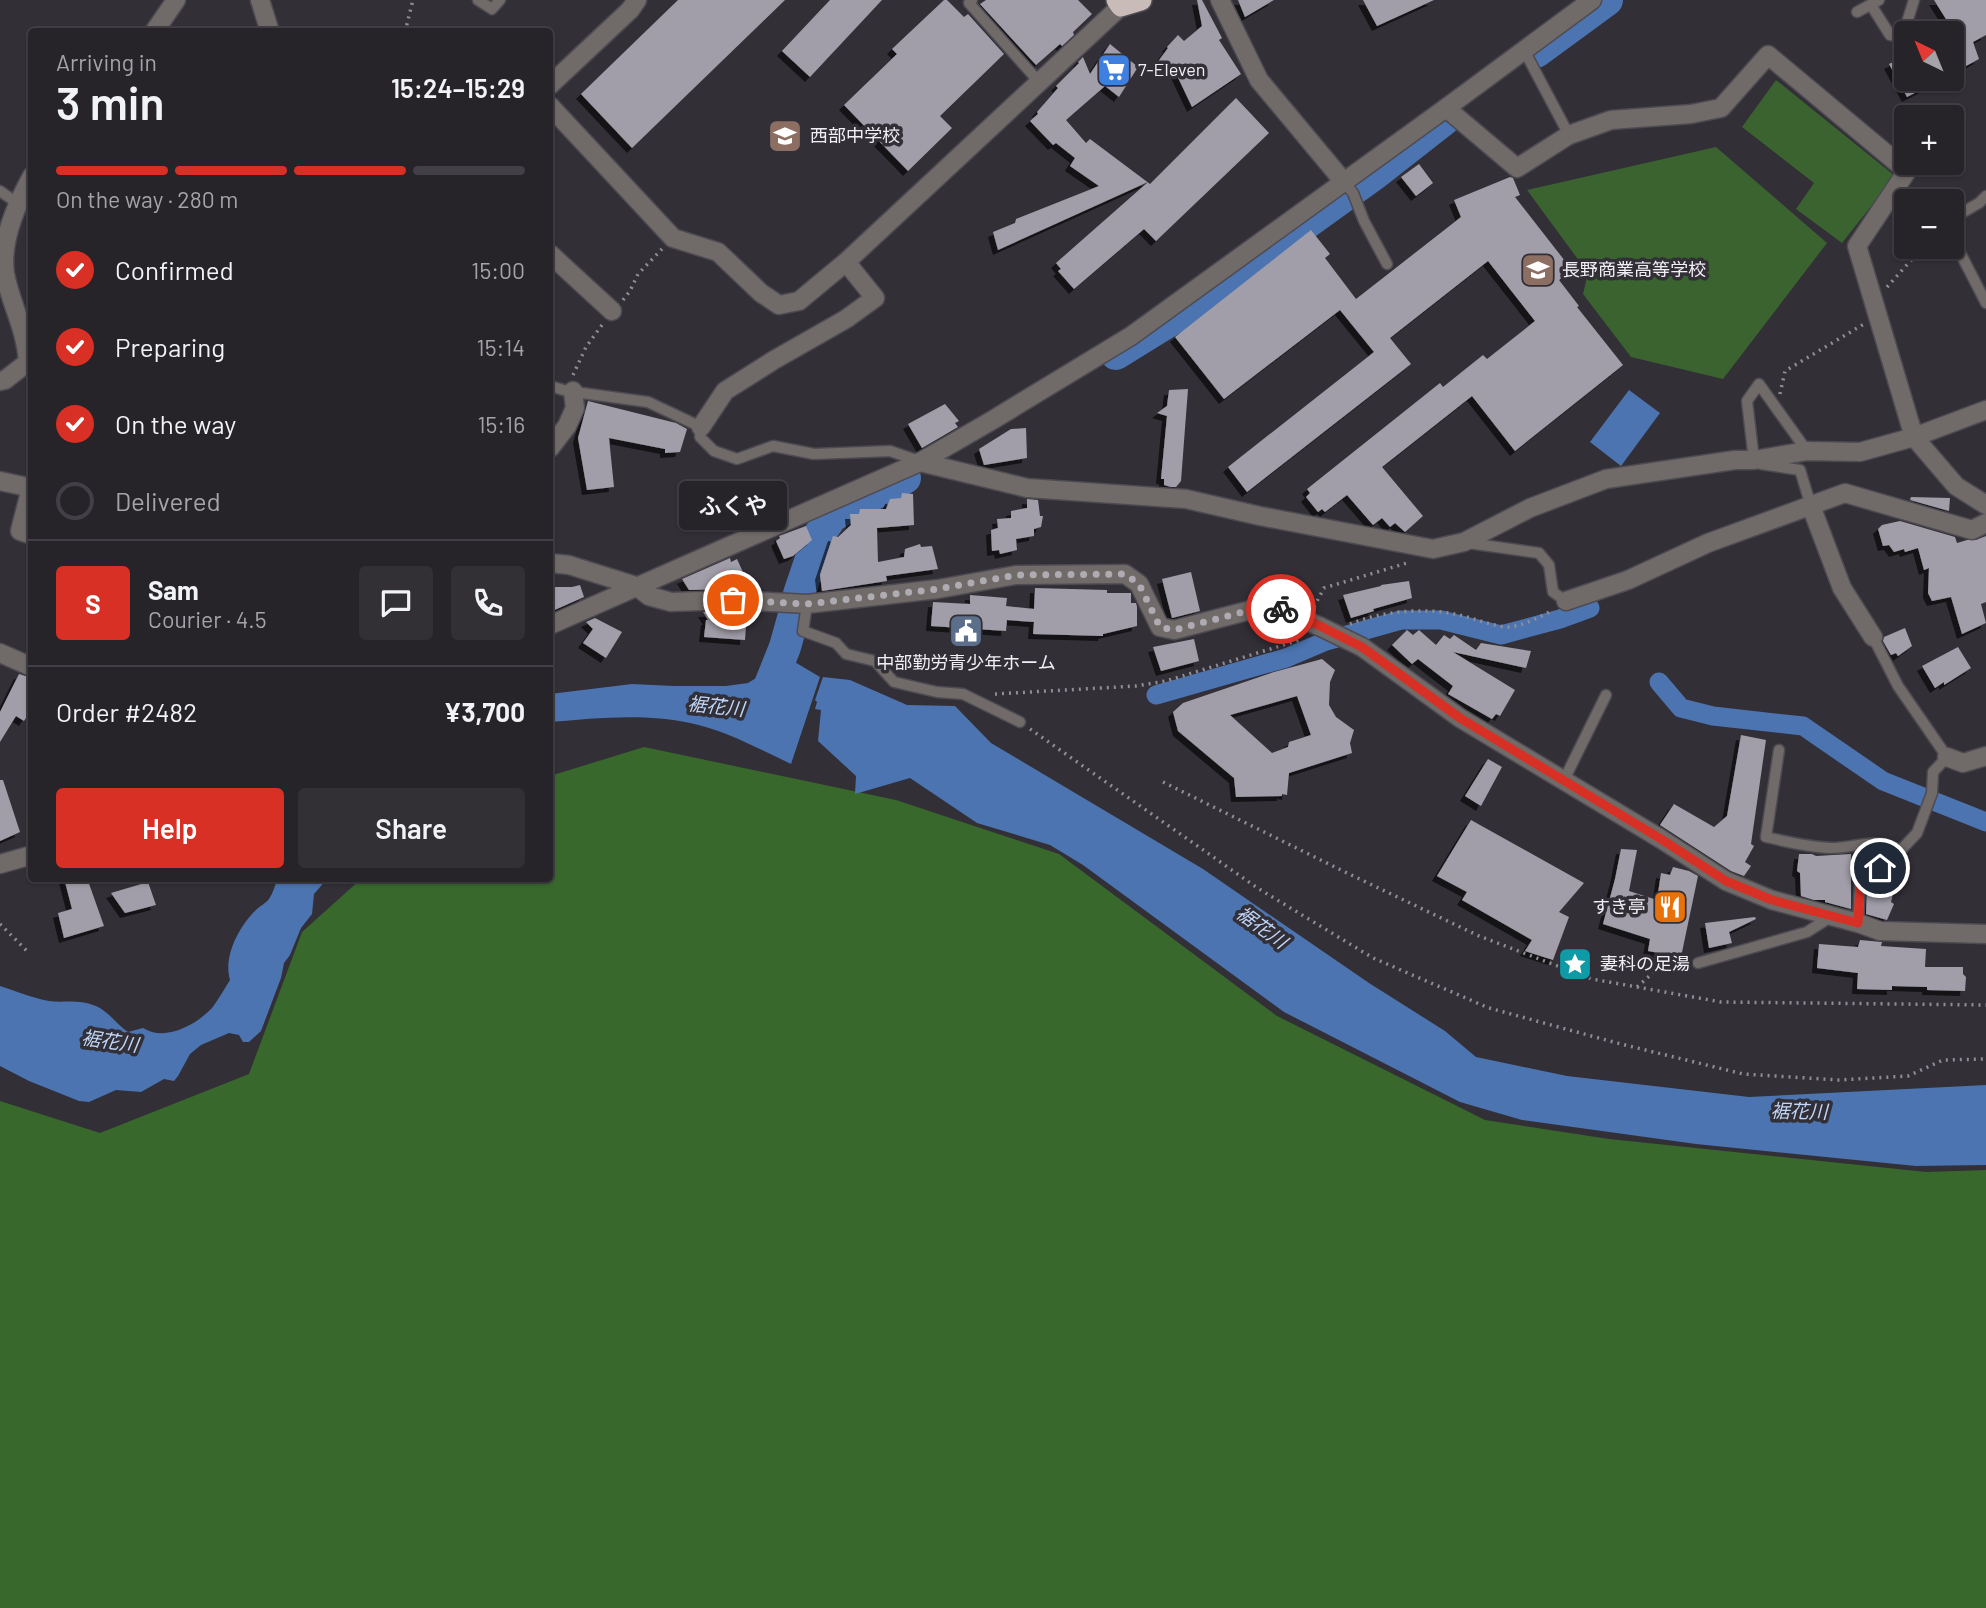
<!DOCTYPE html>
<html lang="en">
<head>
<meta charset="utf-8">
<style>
	body { margin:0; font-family:Barlow,"Noto Sans JP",sans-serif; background:#322f35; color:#f1f3f6; height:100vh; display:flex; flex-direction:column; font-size:26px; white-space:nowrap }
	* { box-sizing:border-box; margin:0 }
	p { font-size:23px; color:#a4a4a8 }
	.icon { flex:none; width:38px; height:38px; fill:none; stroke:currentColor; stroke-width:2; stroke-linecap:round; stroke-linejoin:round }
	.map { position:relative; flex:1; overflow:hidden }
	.panel { position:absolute; left:28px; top:28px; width:525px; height:854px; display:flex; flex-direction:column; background:#262329; border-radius:7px; box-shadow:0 2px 5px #0004,0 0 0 2px #424046 }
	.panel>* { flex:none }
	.needle { width:46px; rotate:317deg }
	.buttons { position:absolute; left:1894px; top:21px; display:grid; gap:14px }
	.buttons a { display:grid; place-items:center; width:70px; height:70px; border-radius:7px; background:#262329; box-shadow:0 2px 5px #0004,0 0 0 2px #424046; font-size:35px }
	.pin { position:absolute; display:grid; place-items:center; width:60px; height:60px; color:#fff; margin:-30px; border:4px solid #fff; border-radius:50%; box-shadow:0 2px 7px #0007 }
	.courier { position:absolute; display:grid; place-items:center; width:70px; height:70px; margin:-35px; border:5px solid #d93025; border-radius:50%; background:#fff; color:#222; box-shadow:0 2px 9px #0007 }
	.bubble { position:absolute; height:49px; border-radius:7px; background:#262329; box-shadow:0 2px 5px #0004,0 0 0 2px #424046; font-size:23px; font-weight:600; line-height:49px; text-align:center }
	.overview em { font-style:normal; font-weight:600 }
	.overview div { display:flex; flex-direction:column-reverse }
	.overview { display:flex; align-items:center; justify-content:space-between; height:119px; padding:0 28px }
	h1 { font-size:46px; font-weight:600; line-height:52px }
	.bar { display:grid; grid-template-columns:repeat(4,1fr); gap:10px 7px; align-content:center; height:84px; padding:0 28px }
	.bar i { height:9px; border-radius:5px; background:#424046 }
	.bar .active { background:#d93025 }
	.bar p { grid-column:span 4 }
	.line { display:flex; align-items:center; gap:18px; padding:0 28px; border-top:2px solid #424046 }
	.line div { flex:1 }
	.round { display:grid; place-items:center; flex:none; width:74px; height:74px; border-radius:7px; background:#322f35 }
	ol { padding:0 28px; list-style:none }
	li { display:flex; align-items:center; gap:21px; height:77px }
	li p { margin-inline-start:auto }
	li .icon { padding:7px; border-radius:50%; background:#d93025; color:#fff; stroke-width:4 }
	li:last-child { color:#a4a4a8 }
	li i { width:38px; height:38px; border:4px solid #424046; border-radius:50% }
	.primary-button { display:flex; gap:14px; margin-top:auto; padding:14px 28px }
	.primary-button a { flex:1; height:80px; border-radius:7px; background:#d93025; color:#fff; font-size:28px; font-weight:600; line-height:80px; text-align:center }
	.primary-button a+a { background:#322f35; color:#f1f3f6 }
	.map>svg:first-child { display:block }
	.green { fill:#3a6330 }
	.forest { fill:#38682c }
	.water { fill:#4c74b0 }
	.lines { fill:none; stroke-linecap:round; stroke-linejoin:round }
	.stream { stroke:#4c74b0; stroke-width:5 }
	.canal { stroke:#4c74b0; stroke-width:19 }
	.river { stroke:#4c74b0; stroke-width:32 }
	.building { fill:#a19ea9; fill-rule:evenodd; filter:url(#shadow) }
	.lane-casing { stroke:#4d4a52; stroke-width:13 }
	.street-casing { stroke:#4d4a52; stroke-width:21 }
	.highway-casing { stroke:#4d4a52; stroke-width:24 }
	.path { stroke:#908e95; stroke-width:3.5; stroke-dasharray:2 5; stroke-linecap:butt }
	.lane { stroke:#706b69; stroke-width:10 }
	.street { stroke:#706b69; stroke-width:18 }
	.highway { stroke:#c9bbb8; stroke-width:21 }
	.street-bridge-casing { stroke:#4d4a52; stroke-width:21; stroke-linecap:butt }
	.street-bridge { stroke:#706b69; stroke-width:18 }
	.done { stroke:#aeacb2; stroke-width:7; stroke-dasharray:0 12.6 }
	.route { stroke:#d93025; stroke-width:9 }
	.labels { text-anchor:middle; stroke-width:7; stroke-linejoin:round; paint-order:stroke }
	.poi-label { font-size:18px; fill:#f1eff5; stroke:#322f37; text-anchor:start }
	.water-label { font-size:19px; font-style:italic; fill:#c0d7f9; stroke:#322f37 }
</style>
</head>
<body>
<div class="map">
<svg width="1986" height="1608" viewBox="0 0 1986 1608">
	<defs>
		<filter id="shadow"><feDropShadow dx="-5" dy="5" stdDeviation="0" flood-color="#0009"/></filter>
	</defs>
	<rect width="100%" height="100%" fill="#322f37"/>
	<!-- green -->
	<g class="green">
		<path d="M1776,80L1895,176L1842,243L1796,209L1814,183L1742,127Z"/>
		<path d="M1716,147L1827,243L1723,379L1631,357L1583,294L1588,273L1527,190Z"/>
	</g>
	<!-- forest -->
	<path class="forest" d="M644,747L896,800L1059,854L1277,1016L1485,1120L1609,1139L1926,1172L1986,1170V1608H0V1101L100,1133L249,1074L302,932L361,879L550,878V776Z"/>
	<!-- water -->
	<g class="water">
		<path d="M1629,390L1660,413L1621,466L1590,442Z"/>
		<path d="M793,661L820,677L791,764C759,749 725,730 690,723C644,713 596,718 550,722V694L632,684L674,686H726L748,683L761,675L772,663Z"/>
		<path d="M823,677L850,680L907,705L955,706L991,743L1203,869L1369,983L1445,1031L1476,1057L1567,1076L1749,1097L1986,1085V1165L1916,1166L1696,1144L1522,1120L1460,1102L1284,1012L1083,865L1050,845L977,823L910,778L855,794L856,776L818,741L821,710L815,709L817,702L815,700Z"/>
		<path d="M277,879H327L314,894L312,914L301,928L290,955L284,963L281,978L261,1031L249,1042H243L239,1035L229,1033L201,1045L190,1054L178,1076L174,1081L164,1079L141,1092L116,1090L89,1102L79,1101L29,1081L0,1066V986C16,991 32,998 49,1001C63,1003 79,999 93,1005C108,1010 116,1024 128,1032L143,1028C165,1042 196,1025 212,1008C219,999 224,989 230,980C223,957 239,926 256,910C260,906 265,904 269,899C273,893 275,886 277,879Z"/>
	</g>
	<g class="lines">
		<!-- stream -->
		<path class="stream" d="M1985,822L1986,819"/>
		<!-- canal -->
		<g class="canal">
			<path d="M1659,682L1681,708L1713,716L1803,726L1883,781L1986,822"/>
			<path d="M1156,695L1286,658L1326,641L1401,620H1441L1501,635L1560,619L1590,608"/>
		</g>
		<!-- river -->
		<g class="river">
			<path d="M1536,52L1607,0"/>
			<path d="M1116,354L1179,315L1376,173L1445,119"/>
			<path d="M799,594L819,535L832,516L905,478"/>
			<path d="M763,702L785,647L795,611"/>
		</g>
	</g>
	<!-- building -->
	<g class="building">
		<path d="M678,0H785L632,148L581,94Z"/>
		<path d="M830,0H882L810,77L782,51Z"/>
		<path d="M944,0H947L964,17L968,14L1004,54L940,116L952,128L908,171L844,105L897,54L892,49Z"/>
		<path d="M986,0H1078L1092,14L1073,32L1074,35L1062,46L1060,44L1036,65L980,4Z"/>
		<path d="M1197,0H1202L1222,38L1219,40L1241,74L1192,107L1173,67H1154L1168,48L1167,47L1178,35L1184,41L1202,26Z"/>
		<path d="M1238,0H1274L1245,17Z"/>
		<path d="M1363,0H1434L1377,26Z"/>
		<path d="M1934,0H1986V35L1973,42L1979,59L1951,74V27Z"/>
		<path d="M1110,44L1138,67L1119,97L1105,86L1066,120L1086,143L1090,139L1150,184L1236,98L1269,133L1156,241L1144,229L1074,289L1058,271L1061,269L1056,263L1148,182L998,250L993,232L1015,223L1016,219L1099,186L1070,166L1075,158L1056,143L1053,145L1030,121L1038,114L1037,112L1058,88L1056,86L1079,63L1078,62L1083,57L1090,74Z"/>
		<path d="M1906,56V79H1942L1907,97L1889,64Z"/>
		<path d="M1419,164L1433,183L1416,196L1401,177Z"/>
		<path d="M1510,177L1513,178L1520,195L1515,197L1572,270L1559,280L1579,306L1577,307L1623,365L1515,451L1472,396L1382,467L1423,516L1405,532L1395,523L1390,527L1382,518L1373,525L1347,495L1325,512L1322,509L1318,512L1306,497L1310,493L1307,489L1440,383L1443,387L1483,355L1487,359L1535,321L1488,261L1390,338L1411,364L1247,492L1228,467L1374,352L1340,310L1224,399L1175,337L1311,230L1330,254L1325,258L1356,299L1461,217L1454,200Z"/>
		<path d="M1188,389L1181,481L1176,487H1171L1164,485V479H1161L1167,416L1157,413L1167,406L1169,390Z"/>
		<path d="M588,401L676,423L687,429L680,452L665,453V449L609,438L614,487L587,490L578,438Z"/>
		<path d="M945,404L959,421L955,423L958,427L922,448L908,424Z"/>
		<path d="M1026,428L1027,458L984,465L979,449L1011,429Z"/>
		<path d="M902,493L913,494L914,525L877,528L878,562L904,557L905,549L920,544L921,547L932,546L938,569L886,576L887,581L822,591L820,575L833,536L838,537L851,525L850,514H859L860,509H886L890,499L901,498Z"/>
		<path d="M1911,497L1950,498L1949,511L1910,500Z"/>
		<path d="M1027,499L1038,500L1040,516H1043L1041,527L1034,529V536L1016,539L1017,550L1000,554L999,550L992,551L991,530L998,528L997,519L1011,518V511L1027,508Z"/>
		<path d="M1900,521L1955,537L1957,543L1967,540H1976L1986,536V602L1981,604L1986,623L1962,634L1951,597L1932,601L1928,593L1929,568L1924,570L1918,548L1905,552L1904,549L1894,552L1889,545L1883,546L1878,529L1882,525Z"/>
		<path d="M806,526L812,540L793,556L784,559L776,541L780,538L779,536Z"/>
		<path d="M730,558L731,562L737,559L747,581L730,589L689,590L682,579Z"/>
		<path d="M1191,572L1200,611L1172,618L1162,579Z"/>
		<path d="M1409,581L1412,598L1373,609L1374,611L1351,618L1343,595L1381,586V585Z"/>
		<path d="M580,585L584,597L550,612V587H572Z"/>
		<path d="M1035,588L1107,590V593H1131V603H1136L1137,607V626L1103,634V636L1033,634L1034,622L1007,620L1006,631L931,626L933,602L970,604V595L1007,598L1006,606L1034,609Z"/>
		<path d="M733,611L747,612L745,640L704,637L706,620H708L703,612Z"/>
		<path d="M595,618L622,632L606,658L583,643L593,629L586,622Z"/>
		<path d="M1905,628L1912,646L1898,656L1896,653L1891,655L1883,641L1884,637Z"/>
		<path d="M1407,630L1413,635L1419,630L1436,645L1444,635L1450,639L1454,635L1476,650L1481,643L1531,651L1526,668L1453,652L1515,690L1500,716L1496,714L1492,719L1448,694L1453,686L1418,659L1412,664L1392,645Z"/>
		<path d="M1194,639L1199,661L1161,671L1153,647Z"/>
		<path d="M1958,647L1971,668L1944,685V682L1935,688L1922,666Z"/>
		<path d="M1322,659L1335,670L1330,682L1329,705L1336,717L1354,730L1350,743L1352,753L1289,773L1287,795L1282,794V796L1236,797L1234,778L1178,731L1173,712L1183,703L1274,672ZM1297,696L1311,735L1289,742L1288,747L1272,753L1230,715Z"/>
		<path d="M19,674L32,678V709L24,721L16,716L0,742V712Z"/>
		<path d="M1741,735L1766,740L1751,844L1754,846L1745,862L1751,866L1744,876L1731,871L1660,825L1674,804L1714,827L1727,816Z"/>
		<path d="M1488,759L1502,767L1481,806L1465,796Z"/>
		<path d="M0,780H3L20,832L0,841Z"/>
		<path d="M1471,820L1584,883L1559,912L1569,917L1553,960L1525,951L1532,940L1462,900L1467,892L1437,876Z"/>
		<path d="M1621,849L1637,850L1629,891L1657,900L1661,873L1670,875L1673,867L1689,871L1698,876L1681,957L1648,951L1650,939L1603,924L1615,879Z"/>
		<path d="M1799,854H1812L1816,856L1851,854V909L1825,902V900H1814L1801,896L1800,873L1797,871Z"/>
		<path d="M64,878H87L104,926L64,938L58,913L72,909Z"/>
		<path d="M1879,880L1895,886L1891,902L1894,904L1887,920L1866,914L1867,888L1875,886Z"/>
		<path d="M148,882L156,905L125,913L111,893Z"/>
		<path d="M1755,917L1756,919L1729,932L1732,943L1709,948L1705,923Z"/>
		<path d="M1860,940L1882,942L1881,946L1926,949L1925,967H1963V974L1966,977L1965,991L1927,990V987L1892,986V990L1857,989L1858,973L1817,968L1819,944L1858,947Z"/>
	</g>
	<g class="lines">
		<!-- lane casing -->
		<g class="lane-casing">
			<g id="lane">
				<path d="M478,0L492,9L500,0"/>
				<path d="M972,0L969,3L1040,83"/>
				<path d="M1871,5L1890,35L1902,38L1914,0"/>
				<path d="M1857,12L1879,0"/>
				<path d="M1524,50L1569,135"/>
				<path d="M1344,182L1353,193L1364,221L1387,264"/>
				<path d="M0,191L17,203"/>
				<path d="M1951,219L1979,203L1986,196"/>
				<path d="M1951,235L1986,303"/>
				<path d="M550,386L567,391L648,402L701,427L700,437L714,451L737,459L773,446L814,454L890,451L919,461"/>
				<path d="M1754,460L1747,401L1759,384L1807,451"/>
				<path d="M1761,464L1800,470L1811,506"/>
				<path d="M1468,543L1539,553L1549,565L1553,592L1566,601"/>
				<path d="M807,604L803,631L836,643L846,654L875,661L894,682L937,692L963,694L1020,722"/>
				<path d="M1779,750L1766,837C1787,842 1809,847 1831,848C1857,848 1876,836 1900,851"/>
				<path d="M1564,780L1606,695"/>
				<path d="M1858,923L1860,884L1900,851L1917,833L1932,793L1933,772L1947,757L1898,686L1873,637"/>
				<path d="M1698,963L1807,932L1832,916"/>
			</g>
		</g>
		<!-- street casing -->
		<g class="street-casing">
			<g id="street">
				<path d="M260,0L270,32"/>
				<path d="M1220,0L1259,80L1344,182"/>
				<path d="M154,32L176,0"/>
				<path d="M550,85L630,10L637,0"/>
				<path d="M550,106L673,238L718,252L761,293L779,305L799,301L846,262L1121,6"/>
				<path d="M1446,108L1517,168L1569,135L1611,120L1691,114L1721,108L1768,55L1907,171L1857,246L1914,437L1956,486L1986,505"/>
				<path d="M550,254L612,311"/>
				<path d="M0,381L5,380L28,362C26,329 11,305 5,274C0,241 16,205 32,176"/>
				<path d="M701,427L725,391L774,360L846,319L875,298L846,262"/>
				<path d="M550,448L567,426L575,408L573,391"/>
				<path d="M920,462L1027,488L1186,499L1260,516L1433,549L1464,542L1530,508L1606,479L1735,460H1754L1807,451L1860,452L1914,437L1986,410"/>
				<path d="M0,481L32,488"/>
				<path d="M31,488L20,531L32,535"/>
				<path d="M1811,506L1842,588L1873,637"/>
				<path d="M550,563L569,565L636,586L649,596L671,602L733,600L807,604L938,589L1016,575L1125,574L1139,584L1160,627L1174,630L1270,605L1321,627"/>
				<path d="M1566,601L1628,580L1708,543L1845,493L1972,530L1986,523"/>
				<path d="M550,625L920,462L991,421L1131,336L1446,108L1592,0"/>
				<path d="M1362,647L1460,718L1661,839L1726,881L1772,900L1858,923L1880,931L1986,934"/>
				<path d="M0,653L32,667"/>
				<path d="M1947,757L1963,763L1986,756"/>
				<path d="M0,864L32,855"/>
			</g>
		</g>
		<!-- highway casing -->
		<g class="highway-casing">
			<path id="highway" d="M1117,0L1121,6L1141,0"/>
		</g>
		<!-- path -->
		<g class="path">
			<path d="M405,32L413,0"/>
			<path d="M1887,287L1923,247"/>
			<path d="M623,300L630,291L638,274L662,249"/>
			<path d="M573,375L586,347L602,325"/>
			<path d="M1780,394L1785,371L1864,324"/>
			<path d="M1314,607L1324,588L1407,563"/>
			<path d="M1350,624C1382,611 1425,607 1459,615C1474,618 1491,626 1507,627C1521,627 1540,617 1553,610"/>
			<path d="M995,694L1136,686L1166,681L1303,639"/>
			<path d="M1030,729L1259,889L1373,958L1489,1008L1617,1043L1743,1074L1839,1080L1908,1076L1943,1060L1986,1059"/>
			<path d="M1163,782L1345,872L1479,936L1592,979L1721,1002L1986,1005"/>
			<path d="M0,924L29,953"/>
			<path d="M1637,987L1655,971L1685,965"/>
		</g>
		<!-- lane -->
		<use href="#lane" class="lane"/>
		<!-- street -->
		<use href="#street" class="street"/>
		<!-- highway -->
		<use href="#highway" class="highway"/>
		<!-- street-bridge casing -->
		<g class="street-bridge-casing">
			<path id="street-bridge" d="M1321,627L1362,647"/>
		</g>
		<!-- street-bridge -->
		<use href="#street-bridge" class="street-bridge"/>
	</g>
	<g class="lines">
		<!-- done -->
		<path class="done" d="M733,600L807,604L938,589L1016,575L1125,574L1139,584L1160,627L1174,630L1270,605L1281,609"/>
		<!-- route -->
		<path class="route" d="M1281,609L1306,619L1362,647L1460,718L1661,839L1726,881L1772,900L1858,923L1860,884L1880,868"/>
	</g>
	<!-- icons -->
	<defs>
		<g id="supermarket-square" transform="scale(1.75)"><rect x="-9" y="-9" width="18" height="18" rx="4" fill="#3f7fe0" stroke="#322f37"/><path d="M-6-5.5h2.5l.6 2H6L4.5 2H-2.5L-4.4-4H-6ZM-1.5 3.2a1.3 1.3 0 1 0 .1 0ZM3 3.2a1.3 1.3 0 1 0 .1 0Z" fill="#fff"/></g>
		<g id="school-square" transform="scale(1.75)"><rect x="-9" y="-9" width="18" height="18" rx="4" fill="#8d6e63" stroke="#322f37"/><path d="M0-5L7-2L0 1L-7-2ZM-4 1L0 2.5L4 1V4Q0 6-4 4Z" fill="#fff"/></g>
		<g id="civic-square" transform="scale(1.75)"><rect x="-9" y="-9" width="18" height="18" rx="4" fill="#5c6f8a" stroke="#322f37"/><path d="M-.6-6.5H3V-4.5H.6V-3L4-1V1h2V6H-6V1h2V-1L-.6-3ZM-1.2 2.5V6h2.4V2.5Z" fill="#fff"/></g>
		<g id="restaurant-square" transform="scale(1.75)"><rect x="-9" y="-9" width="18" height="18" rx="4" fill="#e8710a" stroke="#322f37"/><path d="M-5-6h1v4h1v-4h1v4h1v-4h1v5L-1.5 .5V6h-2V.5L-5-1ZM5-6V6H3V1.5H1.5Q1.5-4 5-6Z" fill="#fff"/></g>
		<g id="sight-square" transform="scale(1.75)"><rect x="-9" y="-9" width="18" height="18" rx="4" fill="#0f9aa8" stroke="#322f37"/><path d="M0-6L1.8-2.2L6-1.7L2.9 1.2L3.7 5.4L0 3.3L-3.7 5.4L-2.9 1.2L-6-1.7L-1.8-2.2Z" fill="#fff"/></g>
	</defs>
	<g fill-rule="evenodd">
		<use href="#supermarket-square" x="1114" y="70"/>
		<use href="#school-square" x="785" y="136"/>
		<use href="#school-square" x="1538" y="270"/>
		<use href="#civic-square" x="966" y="631"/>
		<use href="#restaurant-square" x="1670" y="907"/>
		<use href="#sight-square" x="1575" y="964"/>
	</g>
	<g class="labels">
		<!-- poi labels -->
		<g class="poi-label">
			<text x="1138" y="76">7-Eleven</text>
			<text x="810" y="142">西部中学校</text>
			<text x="1562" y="276">長野商業高等学校</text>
			<text x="966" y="669" text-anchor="middle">中部勤労青少年ホーム</text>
			<text x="1646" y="913" text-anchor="end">すき亭</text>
			<text x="1600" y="970">妻科の足湯</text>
		</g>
		<!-- water labels -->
		<g class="water-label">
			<text transform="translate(716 706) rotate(6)" y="7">裾花川</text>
			<text transform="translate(1262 927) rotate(36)" y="7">裾花川</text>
			<text transform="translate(110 1041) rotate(8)" y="7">裾花川</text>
			<text transform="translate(1799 1111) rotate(1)" y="7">裾花川</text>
		</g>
	</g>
</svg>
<div class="buttons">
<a><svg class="needle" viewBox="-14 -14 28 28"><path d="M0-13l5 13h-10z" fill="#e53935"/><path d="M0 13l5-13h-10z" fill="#a4a4a8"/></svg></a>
<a>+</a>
<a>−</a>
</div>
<div class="pin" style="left:733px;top:600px;background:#ea580c"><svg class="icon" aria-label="bag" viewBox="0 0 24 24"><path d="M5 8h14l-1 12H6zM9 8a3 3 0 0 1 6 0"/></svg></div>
<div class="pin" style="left:1880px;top:868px;background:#1f2937"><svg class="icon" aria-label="home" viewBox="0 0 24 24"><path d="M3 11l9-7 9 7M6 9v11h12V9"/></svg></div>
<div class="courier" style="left:1281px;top:609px"><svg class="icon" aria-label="bike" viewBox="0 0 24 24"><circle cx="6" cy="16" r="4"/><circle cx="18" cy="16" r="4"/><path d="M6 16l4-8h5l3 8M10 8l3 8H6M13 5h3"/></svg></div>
<div class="bubble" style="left:679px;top:481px;width:108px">ふくや</div>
<section class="panel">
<div class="overview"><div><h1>3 min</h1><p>Arriving in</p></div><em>15:24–15:29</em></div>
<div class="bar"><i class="active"></i><i class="active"></i><i class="active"></i><i></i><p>On the way · 280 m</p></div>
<ol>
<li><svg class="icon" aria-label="check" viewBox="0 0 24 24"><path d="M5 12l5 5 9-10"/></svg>Confirmed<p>15:00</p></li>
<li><svg class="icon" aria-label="check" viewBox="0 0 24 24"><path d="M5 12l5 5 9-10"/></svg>Preparing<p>15:14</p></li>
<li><svg class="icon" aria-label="check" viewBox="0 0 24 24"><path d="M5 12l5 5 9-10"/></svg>On the way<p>15:16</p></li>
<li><i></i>Delivered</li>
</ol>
<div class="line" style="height:126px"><b class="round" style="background:#d93025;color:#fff">S</b><div><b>Sam</b><p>Courier · 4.5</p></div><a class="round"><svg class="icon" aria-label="chat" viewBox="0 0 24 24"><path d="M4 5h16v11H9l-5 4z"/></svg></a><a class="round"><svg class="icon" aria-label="phone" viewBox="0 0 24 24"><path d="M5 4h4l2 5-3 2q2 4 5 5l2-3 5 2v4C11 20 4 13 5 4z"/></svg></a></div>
<div class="line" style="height:91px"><div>Order #2482</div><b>¥3,700</b></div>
<div class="primary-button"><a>Help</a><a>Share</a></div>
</section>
</div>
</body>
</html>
